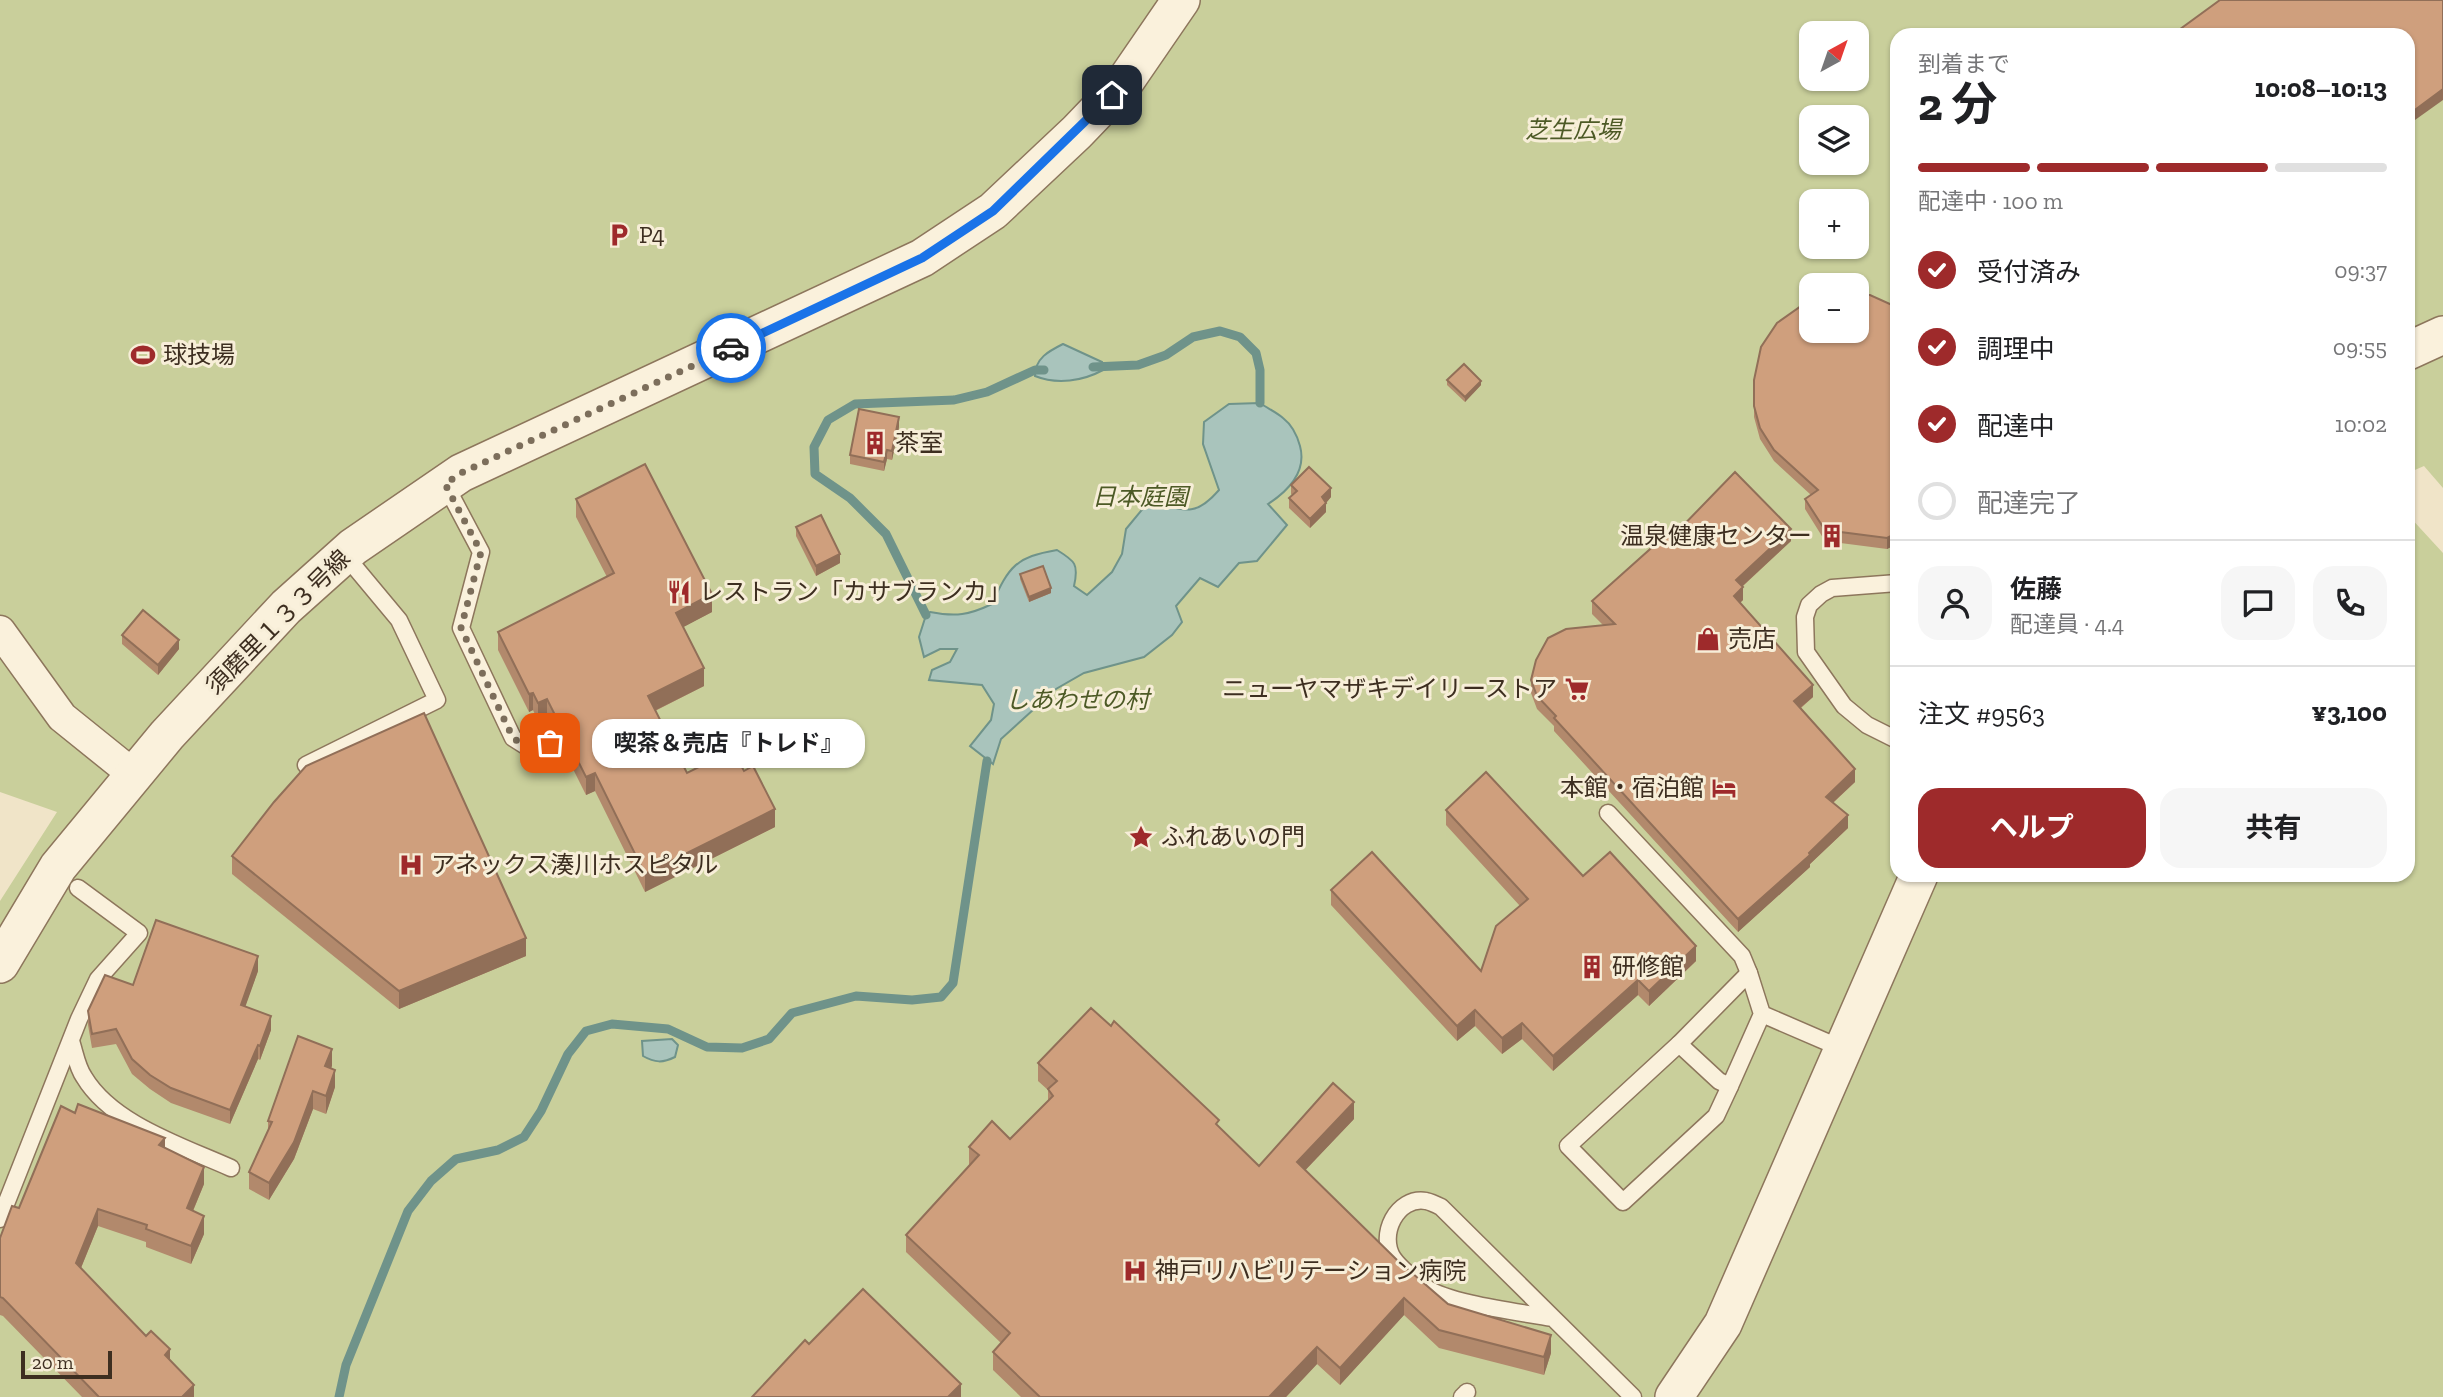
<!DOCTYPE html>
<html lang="ja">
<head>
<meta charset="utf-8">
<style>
	body { margin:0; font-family:"Zilla Slab","Noto Sans JP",serif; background:#f6f6f6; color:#202124; height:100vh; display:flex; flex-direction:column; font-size:26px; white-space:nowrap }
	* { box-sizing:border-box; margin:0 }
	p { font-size:23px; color:#757577 }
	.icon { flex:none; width:38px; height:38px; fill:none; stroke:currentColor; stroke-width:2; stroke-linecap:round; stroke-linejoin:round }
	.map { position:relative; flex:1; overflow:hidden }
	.sheet { position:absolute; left:1890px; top:28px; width:525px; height:854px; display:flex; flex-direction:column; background:#fff; border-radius:21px; box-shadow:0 2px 5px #0004 }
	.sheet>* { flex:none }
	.needle { width:46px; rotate:40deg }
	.fabs { position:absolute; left:1799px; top:21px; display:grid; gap:14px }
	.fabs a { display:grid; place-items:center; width:70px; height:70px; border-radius:14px; background:#fff; box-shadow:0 2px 5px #0004; font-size:35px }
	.scale { position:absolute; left:21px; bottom:18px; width:91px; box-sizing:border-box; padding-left:7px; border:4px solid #3d2e20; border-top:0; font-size:19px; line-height:24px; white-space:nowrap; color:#3d2e20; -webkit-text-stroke:5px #f7eed8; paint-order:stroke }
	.pin { position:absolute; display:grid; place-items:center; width:60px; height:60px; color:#fff; margin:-30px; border-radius:14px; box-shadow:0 4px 10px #0006 }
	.courier { position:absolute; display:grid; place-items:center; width:70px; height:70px; margin:-35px; border:5px solid #1a73e8; border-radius:50%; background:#fff; color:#222; box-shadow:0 2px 9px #0007 }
	.bubble { position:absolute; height:49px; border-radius:21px; background:#fff; box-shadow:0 2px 5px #0004; font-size:23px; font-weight:700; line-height:49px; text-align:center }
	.head em { font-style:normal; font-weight:700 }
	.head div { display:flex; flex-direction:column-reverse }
	.head { display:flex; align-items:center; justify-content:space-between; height:119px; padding:0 28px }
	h1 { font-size:46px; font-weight:700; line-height:52px }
	.bar { display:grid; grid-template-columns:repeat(4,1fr); gap:10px 7px; align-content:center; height:84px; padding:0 28px }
	.bar i { height:9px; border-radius:5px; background:#e0e0e0 }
	.bar .on { background:#9e2a2b }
	.bar p { grid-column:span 4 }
	.line { display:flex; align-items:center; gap:18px; padding:0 28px; border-top:2px solid #e0e0e0 }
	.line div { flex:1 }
	.round { display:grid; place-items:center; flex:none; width:74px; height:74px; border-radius:21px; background:#f6f6f6 }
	ol { padding:0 28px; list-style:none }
	li { display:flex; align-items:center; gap:21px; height:77px }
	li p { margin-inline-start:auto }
	li .icon { padding:7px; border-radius:50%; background:#9e2a2b; color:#fff; stroke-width:4 }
	li:last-child { color:#757577 }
	li i { width:38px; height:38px; border:4px solid #e0e0e0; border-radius:50% }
	.button { display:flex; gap:14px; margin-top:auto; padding:14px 28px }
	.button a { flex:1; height:80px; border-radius:21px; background:#9e2a2b; color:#fff; font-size:28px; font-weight:700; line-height:80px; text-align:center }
	.button a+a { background:#f6f6f6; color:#202124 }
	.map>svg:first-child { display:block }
	.green { fill:#c9cf9b; fill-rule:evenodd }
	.water { fill:#a9c4bc; stroke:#6f938a; stroke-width:2 }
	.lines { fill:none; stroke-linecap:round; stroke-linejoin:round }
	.stream { stroke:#6f938a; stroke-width:9 }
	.service-casing { stroke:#8d765c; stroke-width:19 }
	.minor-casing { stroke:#8d765c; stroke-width:33 }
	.tertiary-casing { stroke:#8d765c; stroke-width:40 }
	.service { stroke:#faf1dc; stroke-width:16 }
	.minor { stroke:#faf1dc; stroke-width:30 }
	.tertiary { stroke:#faf1dc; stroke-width:37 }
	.wall { fill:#b2896c }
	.shaded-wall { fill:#916f58 }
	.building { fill:#cf9f7d; stroke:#916f58; stroke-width:2 }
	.done { stroke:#7c6e5b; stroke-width:7; stroke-dasharray:0 12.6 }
	.route { stroke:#1a73e8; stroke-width:9 }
	.labels { text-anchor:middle; stroke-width:6; stroke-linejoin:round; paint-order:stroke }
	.park-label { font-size:24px; font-style:italic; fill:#4d5a26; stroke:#f7eed8 }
	.poi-label { font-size:24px; fill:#3d2e20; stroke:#f7eed8; text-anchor:start }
	.street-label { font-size:24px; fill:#3d2e20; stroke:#f7eed8 }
</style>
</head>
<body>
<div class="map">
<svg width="2443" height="1397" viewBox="0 0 2443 1397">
	<rect width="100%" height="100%" fill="#f0e4c8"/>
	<!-- green -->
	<path class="green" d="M0,0H2443V488L2424,466L2408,473V35H1897V875H2408V515L2443,553V1397H0V901L57,812L0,792ZM1811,33H1857V79H1811ZM1811,117H1857V163H1811ZM1811,201H1857V247H1811ZM1811,285H1857V331H1811Z"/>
	<!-- water -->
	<g class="water">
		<path d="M1063,344L1102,362L1103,370C1083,381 1057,385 1035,376C1035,358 1049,351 1063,344Z"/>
		<path d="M1260,403C1267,408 1276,412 1283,418C1292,425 1297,435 1300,446C1307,472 1288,491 1268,504L1287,525L1257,561L1239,563L1218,587L1200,578L1176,606L1182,622L1172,635L1144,657L1084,673L1056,689L1001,739L993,764L970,746L991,720L994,704L982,685L929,680L932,670L950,662L957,649H940L924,657L919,637L926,615L930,612C956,617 969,615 992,604C1009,566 1016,557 1057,550C1075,561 1079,564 1074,586L1087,595L1112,572L1122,554L1126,529L1150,500C1183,510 1194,519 1219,490L1203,444L1204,422L1229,404Z"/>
		<path d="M672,1039L678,1045L675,1057C663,1063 655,1063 643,1056L642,1041Z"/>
	</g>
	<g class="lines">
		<!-- stream -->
		<g class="stream">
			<path d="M1093,367L1138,365L1166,355L1193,337L1220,331L1240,337L1256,353L1260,370V403"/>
			<path d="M926,615L886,534L850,498L815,474L814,447L828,420L855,404L954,400L987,392L1035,370H1044"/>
			<path d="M339,1397L346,1365L408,1211L431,1181L456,1159L498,1150L524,1137L541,1111L568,1054L586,1031L612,1024L668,1029L707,1047L742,1048L769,1039L792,1013L856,996L912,1000L941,997L953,983L987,761"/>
		</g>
		<!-- service casing -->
		<g class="service-casing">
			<g id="service">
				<path d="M445,484L481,552L461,628L513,738L532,750L550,743"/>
				<path d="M1897,583L1832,588L1821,594L1809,605L1805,617L1806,652L1844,706L1867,725L1897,740"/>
				<path d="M306,765L437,700L399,620L344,554"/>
				<path d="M1608,813L1742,956L1749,973"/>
				<path d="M1762,1014L1749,973L1679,1044L1719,1081L1730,1086L1762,1014L1843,1049"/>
				<path d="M71,1041C75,1053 77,1067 84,1077C112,1124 182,1146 231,1168"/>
				<path d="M1679,1044L1568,1146L1623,1202L1716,1116L1730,1086"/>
				<path d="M0,1219L79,1019L98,979L139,933L78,888"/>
				<path d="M1552,1318C1520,1312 1450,1304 1425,1287C1416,1281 1400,1268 1393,1258C1378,1235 1397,1196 1426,1201C1431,1202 1437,1205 1441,1207L1633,1397"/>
				<path d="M1462,1397L1467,1392"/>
			</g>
		</g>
		<!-- minor casing -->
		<g class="minor-casing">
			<path id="minor" d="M0,631L62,717L134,775"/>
		</g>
		<!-- tertiary casing -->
		<g class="tertiary-casing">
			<g id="tertiary">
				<path d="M2408,351L2443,335"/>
				<path d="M0,964L58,867L167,735L286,607L353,547L461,473L922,258L993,211L1077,132L1124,83L1181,0"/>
				<path d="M1674,1397L1723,1324L1919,875"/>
			</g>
		</g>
		<!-- service -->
		<use href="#service" class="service"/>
		<!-- minor -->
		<use href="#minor" class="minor"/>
		<!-- tertiary -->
		<use href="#tertiary" class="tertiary"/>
	</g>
	<!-- wall -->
	<g class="wall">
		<path d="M1897,300V544L1887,549L1825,541L1805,509V499L1811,495L1774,461L1760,439L1754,417V406L1892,305Z"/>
		<path d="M1447,380L1481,385L1465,402L1447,385Z"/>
		<path d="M899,427L892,460L887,459L884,471L850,464V455Z"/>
		<path d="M1291,485L1331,497L1326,503V512L1310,528L1289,508V498L1292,495L1291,494Z"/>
		<path d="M576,499L712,612L683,627L704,686L655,711L687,773L729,762L775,827L645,892L595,791L586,795L547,717L538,721L533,710L529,712L498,650V632L607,577L576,517Z"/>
		<path d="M796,527L840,563L816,576L796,536Z"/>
		<path d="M1671,538L1791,541L1743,586V600L1740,603L1813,697L1801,708L1855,782L1833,803L1848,828L1810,864V867L1738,932L1554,731V726L1537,709L1531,693V680L1603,625L1592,614V601Z"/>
		<path d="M1020,574L1051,593L1029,602L1020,579Z"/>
		<path d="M122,635L179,649L158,675L122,644Z"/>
		<path d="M1446,810L1583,876L1696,961L1649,1006L1638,995L1553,1071L1522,1039L1502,1054L1475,1026L1457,1041L1331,905V890L1481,971L1520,906L1446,825Z"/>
		<path d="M232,856L526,956L399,1009L232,874Z"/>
		<path d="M258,971L245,1006L271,1030L260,1060L258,1059L230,1124L171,1103L150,1089L132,1074L116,1044L92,1048L88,1025V1011L133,985Z"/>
		<path d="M1038,1063L1219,1128L1259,1166L1354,1119L1305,1170L1397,1260L1448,1304L1551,1353L1544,1375L1439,1348L1404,1315L1340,1385L1317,1364L1286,1397H1021L993,1370V1352L1001,1343L906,1252V1235L970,1165L969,1164V1147L1010,1139L1048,1101V1090L1038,1081Z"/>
		<path d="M332,1066L331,1068L335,1087L326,1114L313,1109L294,1159L269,1200L249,1189V1172L268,1131V1121Z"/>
		<path d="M75,1113L165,1148L204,1184L193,1211L204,1234L191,1264L146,1247V1242L98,1226L81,1268L170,1360L194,1397H82L3,1316L0,1315V1238Z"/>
	</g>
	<!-- shaded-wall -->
	<g class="shaded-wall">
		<path d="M2443,89V100L2408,125V115Z"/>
		<path d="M1481,381V385L1465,402V397Z"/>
		<path d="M899,417V427L892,460V451Z"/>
		<path d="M887,450V459L884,471V462Z"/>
		<path d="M1331,488V497L1326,503V512L1310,528V519L1322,497Z"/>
		<path d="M1791,529V541L1736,592V580Z"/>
		<path d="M1897,533V544L1887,549V538Z"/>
		<path d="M840,554V563L816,576V566Z"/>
		<path d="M1743,587V600L1734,608V596Z"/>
		<path d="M1051,588V593L1029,602V597Z"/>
		<path d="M712,594V612L676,631V613Z"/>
		<path d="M179,640V649L158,675V665Z"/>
		<path d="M704,668V686L648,714V696Z"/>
		<path d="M1813,685V697L1794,713V701Z"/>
		<path d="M533,693V710L529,712V694Z"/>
		<path d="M547,699V717L538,721V703Z"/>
		<path d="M1855,769V782L1826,809V797Z"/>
		<path d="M595,773V791L586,795V777Z"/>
		<path d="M775,809V827L645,892V874Z"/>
		<path d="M1848,815V828L1810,864V867L1738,932V919Z"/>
		<path d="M526,938V956L399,1009V991Z"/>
		<path d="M1696,946V961L1649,1006V991Z"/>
		<path d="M258,956V971L241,1019V1005Z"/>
		<path d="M1638,980V995L1553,1071V1056Z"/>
		<path d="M1475,1010V1026L1457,1041V1026Z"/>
		<path d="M271,1016V1030L260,1060V1046Z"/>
		<path d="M1522,1023V1039L1502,1054V1038Z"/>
		<path d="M258,1045V1059L230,1124V1110Z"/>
		<path d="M332,1049V1066L325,1083V1066Z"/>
		<path d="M335,1070V1087L326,1114V1096Z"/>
		<path d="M313,1091V1109L294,1159L269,1200V1183Z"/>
		<path d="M1354,1102V1119L1297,1179V1162Z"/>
		<path d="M165,1138V1156L159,1145Z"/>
		<path d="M204,1167V1184L187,1225V1208Z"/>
		<path d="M98,1209V1226L76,1280V1263Z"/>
		<path d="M204,1216V1234L191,1264V1246Z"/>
		<path d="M1404,1298V1315L1340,1385V1368Z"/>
		<path d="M1551,1335V1353L1544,1375V1357Z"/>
		<path d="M1317,1347V1364L1286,1397H1269Z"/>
		<path d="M170,1349V1366L165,1355Z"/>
		<path d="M961,1384V1397H948Z"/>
		<path d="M194,1385V1397H182Z"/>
	</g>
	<!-- building -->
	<g class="building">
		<path d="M2220,0H2443V89L2408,115V35H2172Z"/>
		<path d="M1857,295H1870L1892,305L1897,300V533L1887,538L1825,530L1805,499L1818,490L1774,450L1760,428L1754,406V380L1761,347L1777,323L1804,304L1811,301V331H1857Z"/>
		<path d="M1464,364L1481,381L1465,397L1447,380Z"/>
		<path d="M859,409L899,417L892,451L887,450L884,462L850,455Z"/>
		<path d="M645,464L712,594L676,613L704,668L648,696L687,773L725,754L729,762L737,758L744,771L753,766L775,809L645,874L595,773L586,777L547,699L538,703L533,693L529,694L498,632L614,573L576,499Z"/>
		<path d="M1309,467L1331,488L1322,497L1326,503L1310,519L1289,498L1297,491L1291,485Z"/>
		<path d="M1735,472L1791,529L1736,580L1743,587L1734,596L1813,685L1794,701L1855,769L1826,797L1848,815L1809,853L1810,855L1738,919L1554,718L1556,716L1537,696L1531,680L1536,660L1548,638L1566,629L1615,624L1592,601L1667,534L1671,538Z"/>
		<path d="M821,515L840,554L816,566L796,527Z"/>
		<path d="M1043,566L1051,588L1029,597L1020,574Z"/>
		<path d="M143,610L179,640L158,665L122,635Z"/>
		<path d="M424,713L526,938L399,991L232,856L274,802L306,766Z"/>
		<path d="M1486,772L1583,876L1610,852L1696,946L1649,991L1638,980L1553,1056L1522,1023L1502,1038L1475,1010L1457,1026L1331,890L1372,852L1481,971L1496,926L1528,899L1446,810Z"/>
		<path d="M156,920L258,956L241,1005L271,1016L260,1046L258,1045L230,1110L171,1088L150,1075L132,1059L116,1029L92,1034L88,1011L105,975L133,985Z"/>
		<path d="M1091,1008L1111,1026L1114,1021L1219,1120L1216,1124L1259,1166L1333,1083L1354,1102L1297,1162L1397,1260L1448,1304L1551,1335L1544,1357L1439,1330L1404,1298L1340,1368L1317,1347L1269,1397H1040L993,1352L1010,1333L906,1235L979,1155L969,1147L992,1121L1010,1139L1053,1096L1048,1089L1057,1081L1038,1063Z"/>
		<path d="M298,1036L332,1049L325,1066L335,1070L326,1096L313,1091L294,1142L269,1183L249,1172L272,1122L268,1121Z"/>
		<path d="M78,1104L165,1138L159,1145L204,1167L187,1208L204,1216L191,1246L146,1229L147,1225L98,1209L76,1263L146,1336L151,1331L170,1349L165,1355L194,1385L182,1397H99L3,1298L0,1297V1238L12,1206L19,1208L61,1106L75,1113Z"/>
		<path d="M863,1289L961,1384L948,1397H752L805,1340L809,1344Z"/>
	</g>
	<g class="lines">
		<!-- done -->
		<path class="done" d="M550,743L531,750L513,738L461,628L481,552L445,484L461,473L731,348"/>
		<!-- route -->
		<path class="route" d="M731,348L922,258L993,211L1112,95"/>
	</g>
	<!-- icons -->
	<defs>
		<g id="parking-bare" transform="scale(1.89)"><path d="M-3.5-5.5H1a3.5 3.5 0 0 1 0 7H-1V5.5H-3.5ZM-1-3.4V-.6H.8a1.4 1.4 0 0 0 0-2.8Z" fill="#9e2a2b" stroke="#f7eed8" stroke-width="2.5" paint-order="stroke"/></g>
		<g id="stadium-bare" transform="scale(1.89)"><path d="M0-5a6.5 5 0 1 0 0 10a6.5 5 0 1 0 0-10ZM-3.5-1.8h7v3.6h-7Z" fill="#9e2a2b" stroke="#f7eed8" stroke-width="2.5" paint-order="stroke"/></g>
		<g id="building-bare" transform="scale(1.89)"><path d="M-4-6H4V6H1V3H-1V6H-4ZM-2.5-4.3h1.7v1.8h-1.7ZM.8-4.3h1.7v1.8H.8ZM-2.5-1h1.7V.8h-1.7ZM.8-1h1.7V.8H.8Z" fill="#9e2a2b" stroke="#f7eed8" stroke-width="2.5" paint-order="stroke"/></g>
		<g id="restaurant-bare" transform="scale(1.89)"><path d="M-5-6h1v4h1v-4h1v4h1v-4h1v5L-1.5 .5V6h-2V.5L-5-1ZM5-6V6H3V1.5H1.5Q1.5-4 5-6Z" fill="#9e2a2b" stroke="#f7eed8" stroke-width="2.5" paint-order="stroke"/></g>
		<g id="shop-bare" transform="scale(1.89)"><path d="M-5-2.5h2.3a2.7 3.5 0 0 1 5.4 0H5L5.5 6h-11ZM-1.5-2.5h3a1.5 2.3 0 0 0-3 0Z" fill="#9e2a2b" stroke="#f7eed8" stroke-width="2.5" paint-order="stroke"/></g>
		<g id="supermarket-bare" transform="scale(1.89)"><path d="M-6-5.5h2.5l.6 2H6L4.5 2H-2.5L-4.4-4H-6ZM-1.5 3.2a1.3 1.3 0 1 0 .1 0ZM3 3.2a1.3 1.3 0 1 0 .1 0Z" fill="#9e2a2b" stroke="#f7eed8" stroke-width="2.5" paint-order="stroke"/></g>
		<g id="hotel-bare" transform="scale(1.89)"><path d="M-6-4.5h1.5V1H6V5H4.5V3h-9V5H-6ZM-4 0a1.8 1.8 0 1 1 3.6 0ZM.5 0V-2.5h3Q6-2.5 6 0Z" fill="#9e2a2b" stroke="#f7eed8" stroke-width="2.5" paint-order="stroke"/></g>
		<g id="sight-bare" transform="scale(1.89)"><path d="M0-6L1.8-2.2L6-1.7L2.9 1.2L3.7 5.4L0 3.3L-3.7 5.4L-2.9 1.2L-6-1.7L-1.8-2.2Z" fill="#9e2a2b" stroke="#f7eed8" stroke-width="2.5" paint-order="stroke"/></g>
		<g id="hospital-bare" transform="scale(1.89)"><path d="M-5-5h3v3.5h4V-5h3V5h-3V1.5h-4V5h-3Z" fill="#9e2a2b" stroke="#f7eed8" stroke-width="2.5" paint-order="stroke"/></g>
	</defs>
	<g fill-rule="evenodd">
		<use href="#parking-bare" x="619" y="235"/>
		<use href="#stadium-bare" x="143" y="355"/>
		<use href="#building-bare" x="875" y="443"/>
		<use href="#building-bare" x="1832" y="536"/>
		<use href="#restaurant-bare" x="679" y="592"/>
		<use href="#shop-bare" x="1708" y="639"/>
		<use href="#supermarket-bare" x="1577" y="689"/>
		<use href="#hotel-bare" x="1724" y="788"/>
		<use href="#sight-bare" x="1141" y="837"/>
		<use href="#hospital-bare" x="411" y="865"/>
		<use href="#building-bare" x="1592" y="967"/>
		<use href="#hospital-bare" x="1135" y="1271"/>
	</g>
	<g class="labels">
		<!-- park labels -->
		<g class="park-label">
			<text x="1573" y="138">芝生広場</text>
			<text x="1140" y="505">日本庭園</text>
			<text x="1077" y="708">しあわせの村</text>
		</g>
		<!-- poi labels -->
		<g class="poi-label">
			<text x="639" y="243">P4</text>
			<text x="163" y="363">球技場</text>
			<text x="895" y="451">茶室</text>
			<text x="1812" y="544" text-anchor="end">温泉健康センター</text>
			<text x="699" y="600">レストラン「カサブランカ」</text>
			<text x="1728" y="647">売店</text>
			<text x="1557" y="697" text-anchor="end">ニューヤマザキデイリーストア</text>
			<text x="1704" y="796" text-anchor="end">本館・宿泊館</text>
			<text x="1161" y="845">ふれあいの門</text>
			<text x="431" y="873">アネックス湊川ホスピタル</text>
			<text x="1612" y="975">研修館</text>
			<text x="1155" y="1279">神戸リハビリテーション病院</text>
		</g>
		<!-- street labels -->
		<g class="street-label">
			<text transform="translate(278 622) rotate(-45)" y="8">須磨里１３３号線</text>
		</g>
	</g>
</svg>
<div class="fabs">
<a><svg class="needle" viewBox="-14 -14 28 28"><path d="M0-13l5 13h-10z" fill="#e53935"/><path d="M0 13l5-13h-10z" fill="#757577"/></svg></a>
<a><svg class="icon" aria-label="layers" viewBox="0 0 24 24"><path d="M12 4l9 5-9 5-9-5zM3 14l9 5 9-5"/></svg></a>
<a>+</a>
<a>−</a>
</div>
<div class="scale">20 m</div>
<div class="pin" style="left:550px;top:743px;background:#ea580c"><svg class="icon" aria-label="bag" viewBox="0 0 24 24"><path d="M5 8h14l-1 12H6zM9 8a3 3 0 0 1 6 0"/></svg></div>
<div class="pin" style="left:1112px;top:95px;background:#1f2937"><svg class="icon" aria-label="home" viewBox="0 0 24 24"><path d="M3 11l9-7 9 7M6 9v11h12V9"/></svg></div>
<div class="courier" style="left:731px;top:348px"><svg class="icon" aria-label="car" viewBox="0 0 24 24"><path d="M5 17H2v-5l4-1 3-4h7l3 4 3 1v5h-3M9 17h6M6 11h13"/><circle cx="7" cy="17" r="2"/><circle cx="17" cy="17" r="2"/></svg></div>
<div class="bubble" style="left:592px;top:719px;width:273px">喫茶＆売店『トレド』</div>
<section class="sheet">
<div class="head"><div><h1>2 分</h1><p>到着まで</p></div><em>10:08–10:13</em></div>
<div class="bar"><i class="on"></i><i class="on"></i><i class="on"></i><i></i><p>配達中 · 100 m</p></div>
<ol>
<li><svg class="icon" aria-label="check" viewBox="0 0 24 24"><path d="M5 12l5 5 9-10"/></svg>受付済み<p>09:37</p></li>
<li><svg class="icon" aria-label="check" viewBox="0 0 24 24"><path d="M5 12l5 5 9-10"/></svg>調理中<p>09:55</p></li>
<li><svg class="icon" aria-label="check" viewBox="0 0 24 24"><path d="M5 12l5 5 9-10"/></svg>配達中<p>10:02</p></li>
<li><i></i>配達完了</li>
</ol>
<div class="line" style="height:126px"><a class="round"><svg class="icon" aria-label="person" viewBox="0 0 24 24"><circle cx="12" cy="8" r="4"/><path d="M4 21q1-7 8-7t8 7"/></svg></a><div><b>佐藤</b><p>配達員 · 4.4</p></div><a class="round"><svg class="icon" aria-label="chat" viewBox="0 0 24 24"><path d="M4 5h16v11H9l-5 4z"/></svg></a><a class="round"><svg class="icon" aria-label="phone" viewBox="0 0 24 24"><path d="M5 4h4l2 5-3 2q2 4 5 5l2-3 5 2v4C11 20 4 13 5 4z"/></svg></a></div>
<div class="line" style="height:91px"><div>注文 #9563</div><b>¥3,100</b></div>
<div class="button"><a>ヘルプ</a><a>共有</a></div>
</section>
</div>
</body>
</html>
